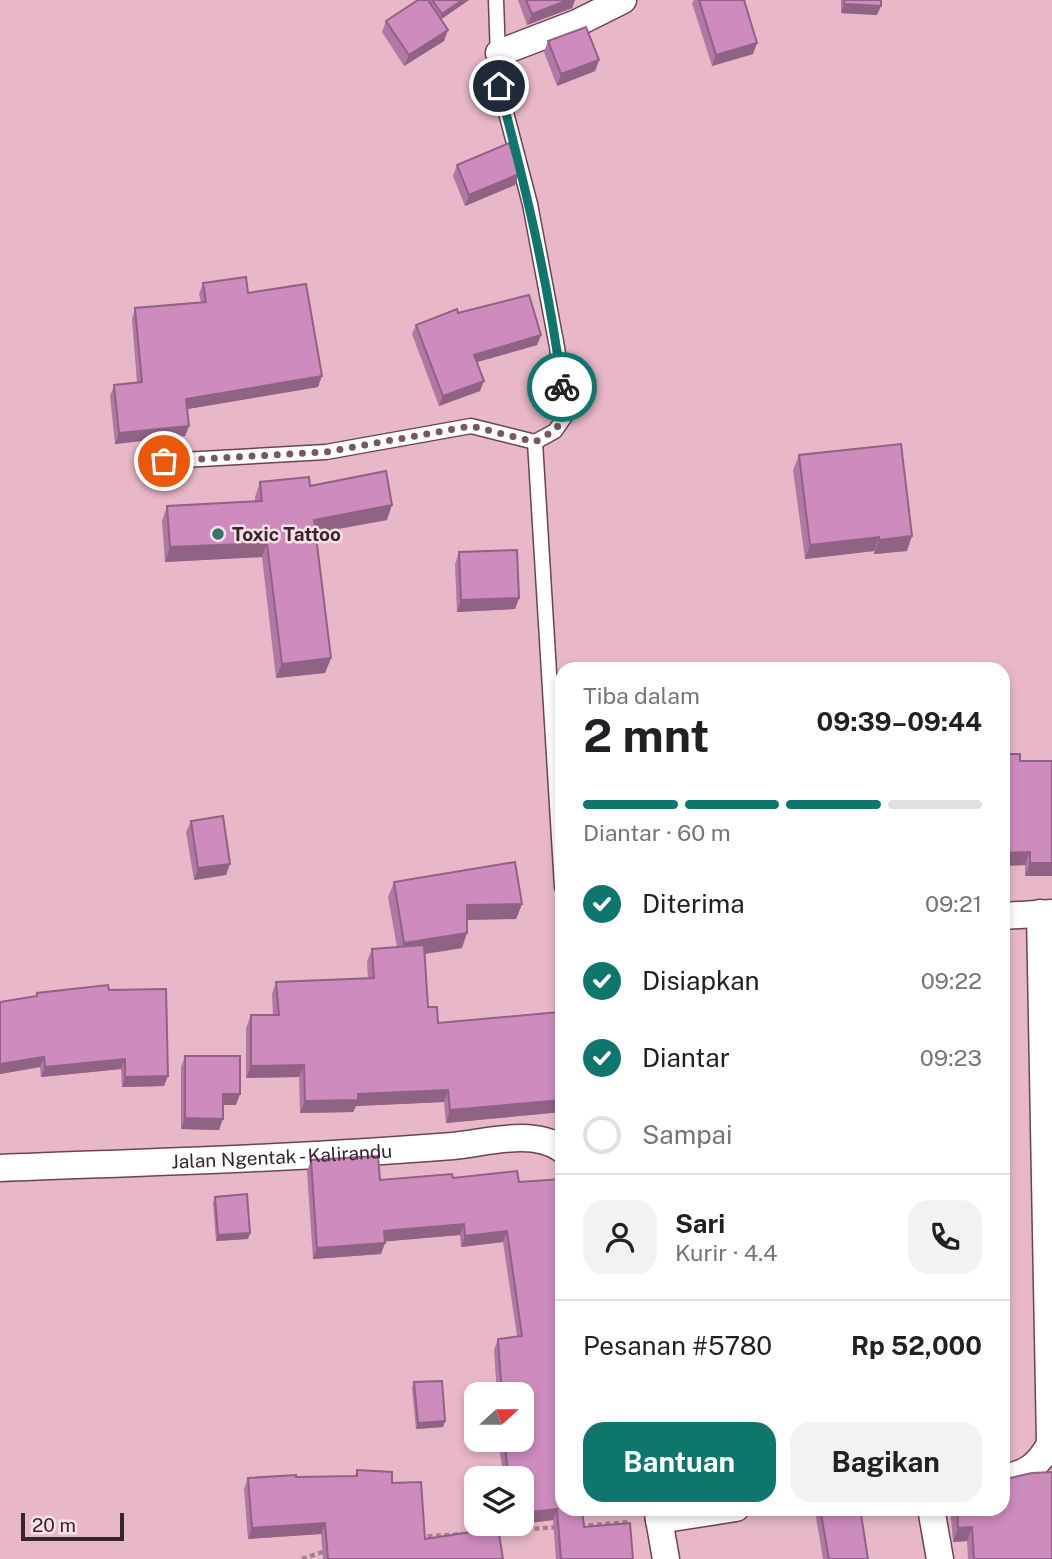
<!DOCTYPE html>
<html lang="id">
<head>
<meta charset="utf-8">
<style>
	body { margin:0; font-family:"Public Sans",sans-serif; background:#f2f2f2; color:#202124; height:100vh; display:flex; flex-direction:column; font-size:26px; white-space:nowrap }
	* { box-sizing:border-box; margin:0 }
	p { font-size:23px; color:#757577 }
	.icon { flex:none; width:38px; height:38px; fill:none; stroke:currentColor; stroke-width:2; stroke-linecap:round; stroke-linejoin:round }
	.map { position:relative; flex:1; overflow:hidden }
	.details { position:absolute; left:555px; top:662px; width:455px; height:854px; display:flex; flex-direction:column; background:#fff; border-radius:21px; box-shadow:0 4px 10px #0003 }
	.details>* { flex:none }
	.needle { width:46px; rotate:69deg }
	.controls { position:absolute; left:464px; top:1382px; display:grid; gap:14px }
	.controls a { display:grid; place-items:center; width:70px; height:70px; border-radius:14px; background:#fff; box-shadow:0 4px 10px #0003; font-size:35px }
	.scale { position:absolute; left:21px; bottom:18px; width:103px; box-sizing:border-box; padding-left:7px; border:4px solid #38252c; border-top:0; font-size:19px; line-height:24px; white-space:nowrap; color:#38252c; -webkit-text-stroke:5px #f9dfe8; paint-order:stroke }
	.pin { position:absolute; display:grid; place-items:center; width:60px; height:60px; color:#fff; margin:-30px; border:4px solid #fff; border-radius:50%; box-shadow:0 2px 7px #0007 }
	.courier { position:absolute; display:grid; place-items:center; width:70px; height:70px; margin:-35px; border:5px solid #0f766e; border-radius:50%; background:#fff; color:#222; box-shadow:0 2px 9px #0007 }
	.overview em { font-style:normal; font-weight:700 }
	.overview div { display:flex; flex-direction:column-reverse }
	.overview { display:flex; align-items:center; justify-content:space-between; height:119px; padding:0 28px }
	h1 { font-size:46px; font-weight:700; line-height:52px }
	.bar { display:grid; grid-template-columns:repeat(4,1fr); gap:10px 7px; align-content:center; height:84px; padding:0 28px }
	.bar i { height:9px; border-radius:5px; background:#e0e0e0 }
	.bar .on { background:#0f766e }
	.bar p { grid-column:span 4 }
	.line { display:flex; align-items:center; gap:18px; padding:0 28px; border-top:2px solid #e0e0e0 }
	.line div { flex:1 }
	.round { display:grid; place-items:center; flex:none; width:74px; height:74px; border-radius:21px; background:#f2f2f2 }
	ol { padding:0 28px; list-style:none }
	li { display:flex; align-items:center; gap:21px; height:77px }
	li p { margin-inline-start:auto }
	li .icon { padding:7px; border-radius:50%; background:#0f766e; color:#fff; stroke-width:4 }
	li:last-child { color:#757577 }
	li i { width:38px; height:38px; border:4px solid #e0e0e0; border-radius:50% }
	.button { display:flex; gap:14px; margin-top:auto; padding:14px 28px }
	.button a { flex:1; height:80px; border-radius:21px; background:#0f766e; color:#fff; font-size:28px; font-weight:700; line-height:80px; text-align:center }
	.button a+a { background:#f2f2f2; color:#202124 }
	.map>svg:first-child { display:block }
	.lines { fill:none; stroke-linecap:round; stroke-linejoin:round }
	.service-casing { stroke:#6c4352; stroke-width:17 }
	.minor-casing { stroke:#6c4352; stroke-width:29 }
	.path { stroke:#a57f8d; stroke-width:4.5; stroke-dasharray:5 3.5; stroke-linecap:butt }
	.service { stroke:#fff; stroke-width:14 }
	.minor { stroke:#fff; stroke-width:26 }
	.wall { fill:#b078a3 }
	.shaded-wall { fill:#906284 }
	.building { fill:#cd8cbd; stroke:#906284; stroke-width:2 }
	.done { stroke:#765863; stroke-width:7; stroke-dasharray:0 12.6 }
	.route { stroke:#0f766e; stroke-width:9 }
	.poi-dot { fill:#337566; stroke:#f9dfe8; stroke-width:2.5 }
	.labels { text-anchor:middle; stroke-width:5; stroke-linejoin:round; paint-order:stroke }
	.poi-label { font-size:19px; font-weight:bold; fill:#38252c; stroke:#f9dfe8; text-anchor:start }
	.street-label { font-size:19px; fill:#38252c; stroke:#f9dfe8 }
</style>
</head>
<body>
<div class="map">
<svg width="1052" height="1559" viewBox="0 0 1052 1559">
	<rect width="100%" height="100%" fill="#e8b7c8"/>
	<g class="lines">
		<!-- service casing -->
		<g class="service-casing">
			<g id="service">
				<path d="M535,442L562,887"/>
				<path d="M164,461L326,452L471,426L535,442L555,431L566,415L557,347L530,204L499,86L496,0"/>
			</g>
		</g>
		<!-- minor casing -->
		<g class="minor-casing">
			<g id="minor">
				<path d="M499,53L577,23L623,0"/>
				<path d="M1003,916L1052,913"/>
				<path id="s1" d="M0,1168C151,1162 302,1158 453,1146C486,1143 532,1128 562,1149"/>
				<path d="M1003,1477C1027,1475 1039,1464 1050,1444L1040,913"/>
				<path d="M657,1508L666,1559"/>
				<path d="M931,1508L940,1559"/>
				<path d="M659,1520L736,1508"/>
			</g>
		</g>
		<!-- path -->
		<g class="path">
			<path d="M580,1526L630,1522"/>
			<path d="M492,1532L557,1527"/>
			<path d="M419,1537L463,1534"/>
			<path d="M302,1559L328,1550"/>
		</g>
		<!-- service -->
		<use href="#service" class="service"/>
		<!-- minor -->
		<use href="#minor" class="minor"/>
	</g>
	<!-- wall -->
	<g class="wall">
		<path d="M418,0H469L441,19L444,41L404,66L382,32L386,21Z"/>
		<path d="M518,0H575L572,8L527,25Z"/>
		<path d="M694,0H744L753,54L712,66L692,3Z"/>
		<path d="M841,0H881L877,15L841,13Z"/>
		<path d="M548,41L599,60L595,71L557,86L544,52Z"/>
		<path d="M457,165L515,185L465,206L453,176Z"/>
		<path d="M203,283L248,293L318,387L187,409L189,426L185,436L115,444L110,396L114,385L137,383L132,319L135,308L201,302L199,294Z"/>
		<path d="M458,313L541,335L537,345L477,362L480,391L439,406L412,334L416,325Z"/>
		<path d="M799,455L907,551L874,554V551L805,559L793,470Z"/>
		<path d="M260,482L310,486L387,520L316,533L331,658L325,673L276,678L262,557L165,562L162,521L167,506L255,501V497Z"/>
		<path d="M459,552L519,598L515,609L457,612L455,564Z"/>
		<path d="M1003,754L1020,761H1052V876H1025V865L1003,866Z"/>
		<path d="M191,821L226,875L194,880L186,832Z"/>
		<path d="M394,882L522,904L516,919L467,920L462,948L425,954L428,1007L438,1023L562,1044V1112L446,1123L444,1102L356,1106L353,1112L300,1113L299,1077L246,1078V1028L251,1015H273L272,994L276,982L368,979L367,961L372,949L397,947L388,897Z"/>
		<path d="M109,990L164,1086L122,1087L121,1069L41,1077L40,1067L0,1074V1002L36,996L37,993Z"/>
		<path d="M185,1056L236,1105H223L219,1130L181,1129V1067Z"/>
		<path d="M311,1160L380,1180L453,1178L517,1171L562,1508L584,1527L633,1559H556L553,1520L522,1524V1479H504L498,1440H522V1395H497L494,1350L498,1339L517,1336L503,1242L461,1247L460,1235L385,1241L381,1254L313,1259L307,1171Z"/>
		<path d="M215,1197L250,1233L248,1239L216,1241L213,1203Z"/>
		<path d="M414,1382L445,1421L443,1427L416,1429L412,1388Z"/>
		<path d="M357,1470L392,1483L425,1539L503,1559H323L321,1534L248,1539L244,1489L248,1478L355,1476Z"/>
		<path d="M818,1508H860L868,1559H823L816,1517Z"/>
		<path d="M950,1508H1003L1052,1559H968L967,1541L953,1542Z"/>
	</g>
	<!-- shaded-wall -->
	<g class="shaded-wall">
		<path d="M462,0H469L440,20L442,14Z"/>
		<path d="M568,0H575L572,8L527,25L532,14Z"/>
		<path d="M844,4L881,6L877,15L841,13Z"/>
		<path d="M448,30L444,41L404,66L409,55Z"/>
		<path d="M757,43L753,54L712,66L716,55Z"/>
		<path d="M599,60L595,71L557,86L561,74Z"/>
		<path d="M519,174L515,185L465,206L469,195Z"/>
		<path d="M541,335L537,345L470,364L474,355Z"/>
		<path d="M322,376L318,387L182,410L186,399Z"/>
		<path d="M484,381L480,391L439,406L443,396Z"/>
		<path d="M189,426L185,436L115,444L119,433Z"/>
		<path d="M392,505L387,520L309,534L314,520Z"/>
		<path d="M912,536L907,551L874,554L879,540Z"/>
		<path d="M879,537L874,551L805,559L810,545Z"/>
		<path d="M267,543L262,557L165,562L170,547Z"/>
		<path d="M519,598L515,609L457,612L461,600Z"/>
		<path d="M331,658L325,673L276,678L282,664Z"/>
		<path d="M1030,852L1025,865L1003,866V853Z"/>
		<path d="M1030,863H1052V876H1025Z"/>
		<path d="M230,864L226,875L194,880L198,868Z"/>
		<path d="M522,904L516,919L461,920L467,905Z"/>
		<path d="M467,933L462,948L398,958L404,943Z"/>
		<path d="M44,1057L40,1067L0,1074V1064Z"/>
		<path d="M125,1059L121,1069L41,1077L45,1067Z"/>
		<path d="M304,1065L299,1077L246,1078L251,1066Z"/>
		<path d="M168,1076L164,1086L122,1087L125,1077Z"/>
		<path d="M448,1090L444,1102L356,1106L353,1112L300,1113L305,1101L358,1094Z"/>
		<path d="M223,1094H240L236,1105H219Z"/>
		<path d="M562,1100V1112L446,1123L450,1110Z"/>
		<path d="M185,1118L223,1119L219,1130L181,1129Z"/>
		<path d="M464,1224L460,1235L380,1242L384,1231Z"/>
		<path d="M507,1231L503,1242L461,1247L465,1236Z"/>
		<path d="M250,1233L248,1239L216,1241L218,1235Z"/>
		<path d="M385,1243L381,1254L313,1259L317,1248Z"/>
		<path d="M445,1421L443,1427L416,1429L418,1423Z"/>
		<path d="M557,1509L553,1520L522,1524V1513Z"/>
		<path d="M325,1523L321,1534L248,1539L252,1528Z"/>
		<path d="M972,1527L967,1541L953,1542L958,1528Z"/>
	</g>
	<!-- building -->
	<g class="building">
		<path d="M418,0H428L448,30L409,55L386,21Z"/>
		<path d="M432,0H462L442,14Z"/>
		<path d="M526,0H568L532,14Z"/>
		<path d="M699,0H744L757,43L716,55Z"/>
		<path d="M844,0H881V6L844,4Z"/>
		<path d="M586,27L599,60L561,74L548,41Z"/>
		<path d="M509,143L519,174L469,195L457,165Z"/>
		<path d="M246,277L248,293L306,284L322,376L186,399L189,426L119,433L114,385L142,382L135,308L206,302L203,283Z"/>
		<path d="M529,295L541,335L474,355L484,381L443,396L416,325L457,309L458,313Z"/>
		<path d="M901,444L912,536L879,540V537L810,545L799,455Z"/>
		<path d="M386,471L392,505L314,520L331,658L282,664L267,543L170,547L167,506L262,501L260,482L309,477L310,486Z"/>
		<path d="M517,550L519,598L461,600L459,552Z"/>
		<path d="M1003,754H1020V761H1052V863H1030V852L1003,853Z"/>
		<path d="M223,816L230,864L198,868L191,821Z"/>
		<path d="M515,862L522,904L467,905V933L404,943L394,882Z"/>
		<path d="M424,945L428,1007H437L438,1023L559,1012L562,1044V1100L450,1110L448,1090L358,1094V1100L305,1101L304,1065L251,1066V1015H279L276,982L374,978L372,949Z"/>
		<path d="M108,985L109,990L166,989L168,1076L125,1077V1059L45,1067L44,1057L0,1064V1002L37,996V993Z"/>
		<path d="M185,1056H240V1094H223V1119L185,1118Z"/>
		<path d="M378,1156L380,1180L452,1174L453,1178L517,1171L519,1182L562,1179V1508H582L584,1527L630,1523L633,1559H561L557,1509L522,1513V1479H509L504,1440H522V1395H502L498,1339L522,1336L507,1231L465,1236L464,1224L384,1231L385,1243L317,1248L311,1160Z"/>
		<path d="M247,1194L250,1233L218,1235L215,1197Z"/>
		<path d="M442,1381L445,1421L418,1423L414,1382Z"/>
		<path d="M357,1470L392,1472V1483L421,1482L425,1539L498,1528L503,1559H328L325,1523L252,1528L248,1478L296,1475V1477L357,1476Z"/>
		<path d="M1052,1472V1559H974L972,1527L958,1528L957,1508H1003V1476L1010,1478L1032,1473Z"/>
		<path d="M820,1508H860L868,1559H829Z"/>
	</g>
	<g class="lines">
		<!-- done -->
		<path class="done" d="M164,461L326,452L471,426L535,442L555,430L566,415L562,387"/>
		<!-- route -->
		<path class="route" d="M499,86C525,185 549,285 562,387"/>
	</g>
	<!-- markers -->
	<circle class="poi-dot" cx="218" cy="534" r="7"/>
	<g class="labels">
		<!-- poi labels -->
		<g class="poi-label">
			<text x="232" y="541">Toxic Tattoo</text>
		</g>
		<!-- street labels -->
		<g class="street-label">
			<text dy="7" stroke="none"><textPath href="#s1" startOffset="282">Jalan Ngentak - Kalirandu</textPath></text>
		</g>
	</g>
</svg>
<div class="controls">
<a><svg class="needle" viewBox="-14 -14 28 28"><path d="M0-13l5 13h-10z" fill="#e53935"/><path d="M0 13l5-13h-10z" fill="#757577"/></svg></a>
<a><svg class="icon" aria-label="layers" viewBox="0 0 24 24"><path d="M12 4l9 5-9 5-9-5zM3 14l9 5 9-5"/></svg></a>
</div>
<div class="scale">20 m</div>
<div class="pin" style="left:164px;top:461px;background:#ea580c"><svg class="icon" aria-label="bag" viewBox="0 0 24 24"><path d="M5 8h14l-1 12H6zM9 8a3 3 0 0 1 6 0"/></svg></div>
<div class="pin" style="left:499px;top:86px;background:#1f2937"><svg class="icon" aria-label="home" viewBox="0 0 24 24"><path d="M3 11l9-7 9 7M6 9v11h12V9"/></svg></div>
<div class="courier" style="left:562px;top:387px"><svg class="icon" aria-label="bike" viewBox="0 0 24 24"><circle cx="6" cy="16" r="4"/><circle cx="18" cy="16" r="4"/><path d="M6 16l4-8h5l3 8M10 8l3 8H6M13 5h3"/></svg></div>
<section class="details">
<div class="overview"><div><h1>2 mnt</h1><p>Tiba dalam</p></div><em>09:39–09:44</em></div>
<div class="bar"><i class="on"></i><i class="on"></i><i class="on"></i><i></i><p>Diantar · 60 m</p></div>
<ol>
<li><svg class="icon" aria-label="check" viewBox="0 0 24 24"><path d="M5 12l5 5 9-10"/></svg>Diterima<p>09:21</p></li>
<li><svg class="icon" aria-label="check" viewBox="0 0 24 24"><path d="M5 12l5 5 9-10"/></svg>Disiapkan<p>09:22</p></li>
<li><svg class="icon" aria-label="check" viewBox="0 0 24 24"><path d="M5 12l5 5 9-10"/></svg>Diantar<p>09:23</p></li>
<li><i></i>Sampai</li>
</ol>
<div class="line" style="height:126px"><a class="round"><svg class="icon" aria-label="person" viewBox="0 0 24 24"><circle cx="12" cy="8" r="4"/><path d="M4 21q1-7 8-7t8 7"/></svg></a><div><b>Sari</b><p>Kurir · 4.4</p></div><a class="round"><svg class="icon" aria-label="phone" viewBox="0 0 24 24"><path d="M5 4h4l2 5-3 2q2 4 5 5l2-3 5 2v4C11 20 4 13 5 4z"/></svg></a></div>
<div class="line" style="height:91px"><div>Pesanan #5780</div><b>Rp 52,000</b></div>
<div class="button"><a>Bantuan</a><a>Bagikan</a></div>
</section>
</div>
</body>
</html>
